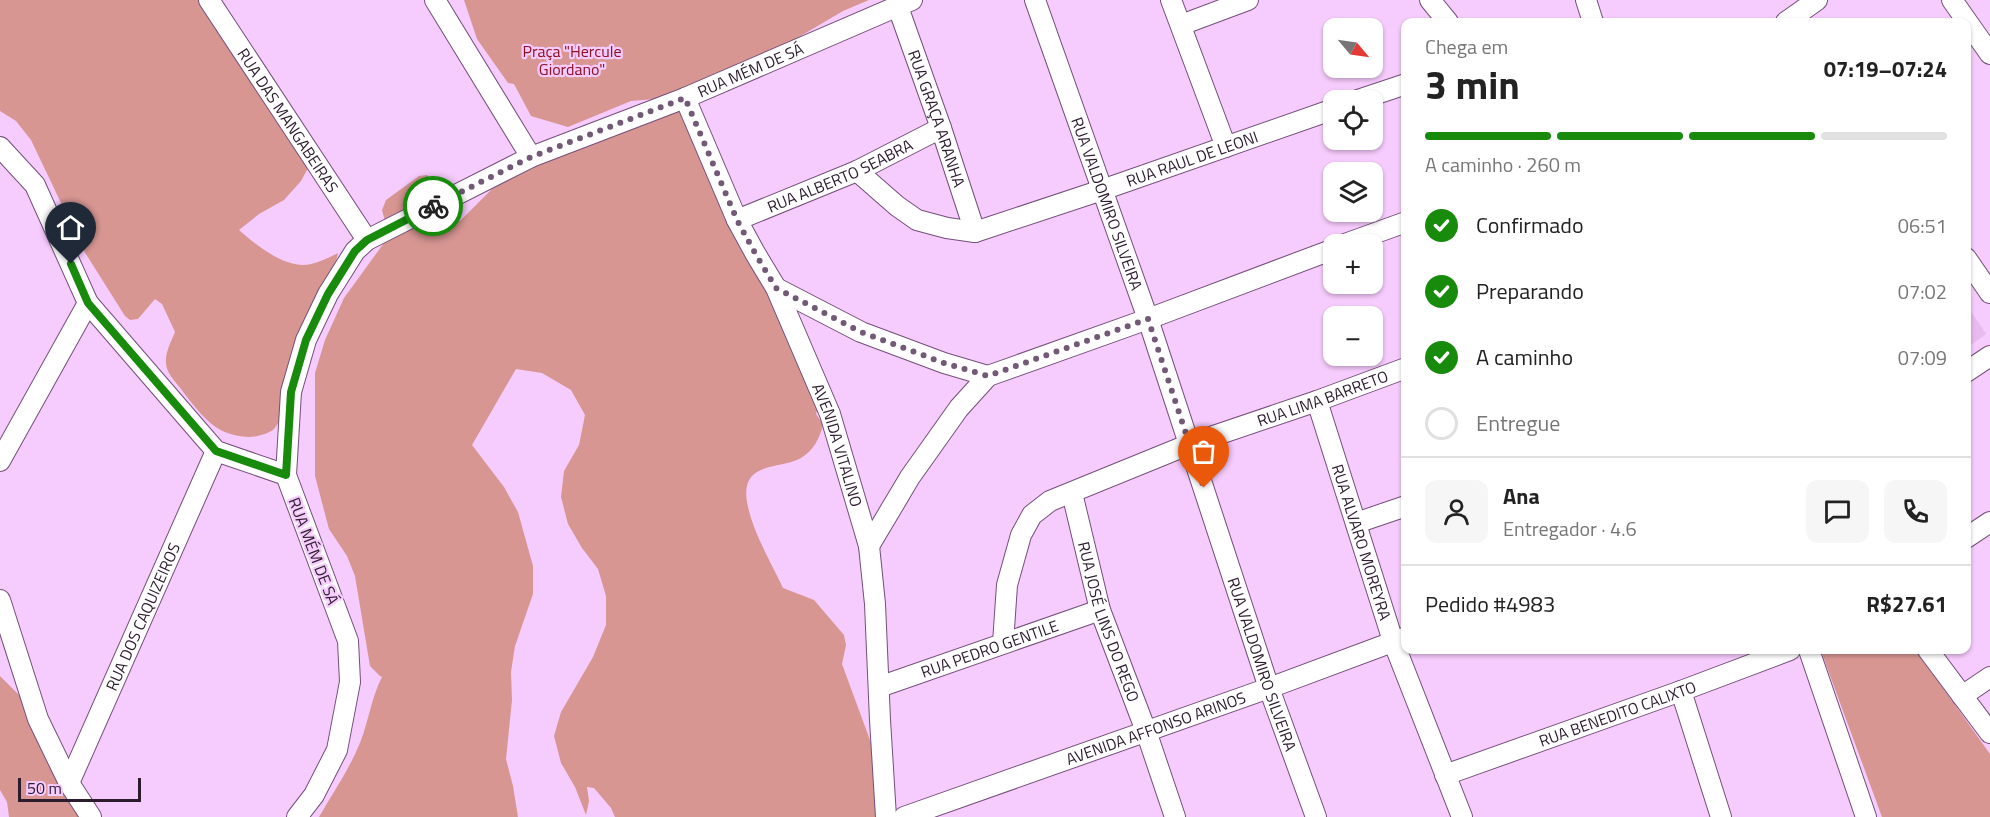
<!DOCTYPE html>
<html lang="pt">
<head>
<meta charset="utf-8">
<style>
	body { margin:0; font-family:"Titillium Web",sans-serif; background:#f6f6f6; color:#222; height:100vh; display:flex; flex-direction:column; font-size:22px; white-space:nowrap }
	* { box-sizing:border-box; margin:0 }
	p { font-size:20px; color:#767676 }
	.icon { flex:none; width:33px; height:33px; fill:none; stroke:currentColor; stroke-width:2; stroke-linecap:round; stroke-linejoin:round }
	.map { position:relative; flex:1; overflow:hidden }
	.details { position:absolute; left:1401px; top:18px; width:570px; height:636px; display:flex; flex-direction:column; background:#fff; border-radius:12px; box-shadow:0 2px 4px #0004 }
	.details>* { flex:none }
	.needle { width:39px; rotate:119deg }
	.fabs { position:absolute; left:1323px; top:18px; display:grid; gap:12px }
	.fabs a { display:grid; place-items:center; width:60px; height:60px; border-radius:12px; background:#fff; box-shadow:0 2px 4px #0004; font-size:30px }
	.scale { position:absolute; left:18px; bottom:15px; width:123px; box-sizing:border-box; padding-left:6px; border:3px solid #2b1b2d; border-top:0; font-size:16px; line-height:21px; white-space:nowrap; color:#2b1b2d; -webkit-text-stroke:4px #f6cbfd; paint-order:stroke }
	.pin { position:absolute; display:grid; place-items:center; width:51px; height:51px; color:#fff; margin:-62px -26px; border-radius:50% 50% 50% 0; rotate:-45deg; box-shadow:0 0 6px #0007 }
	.pin .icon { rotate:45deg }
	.courier { position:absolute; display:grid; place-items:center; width:60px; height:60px; margin:-30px; border:4px solid #188a0c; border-radius:50%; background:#fff; color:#222; box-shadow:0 2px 8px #0007 }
	.headline em { font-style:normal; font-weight:700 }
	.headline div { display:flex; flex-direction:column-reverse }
	.headline { display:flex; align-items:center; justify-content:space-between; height:102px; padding:0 24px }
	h1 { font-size:39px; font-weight:700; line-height:45px }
	.bar { display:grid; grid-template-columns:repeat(4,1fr); gap:9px 6px; align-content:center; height:72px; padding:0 24px }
	.bar i { height:8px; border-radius:4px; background:#e0e0e0 }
	.bar .on { background:#188a0c }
	.bar p { grid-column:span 4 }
	.line { display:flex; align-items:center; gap:15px; padding:0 24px; border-top:2px solid #e0e0e0 }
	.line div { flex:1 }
	.round { display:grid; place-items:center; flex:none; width:63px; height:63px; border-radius:12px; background:#f6f6f6 }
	ol { padding:0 24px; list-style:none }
	li { display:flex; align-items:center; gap:18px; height:66px }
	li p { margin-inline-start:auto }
	li .icon { padding:6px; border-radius:50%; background:#188a0c; color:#fff; stroke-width:4 }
	li:last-child { color:#767676 }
	li i { width:33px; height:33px; border:3px solid #e0e0e0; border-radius:50% }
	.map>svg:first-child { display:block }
	.built { fill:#e9baf0 }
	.green { fill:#d89693 }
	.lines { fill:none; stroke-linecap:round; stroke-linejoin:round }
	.minor-casing { stroke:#744f7a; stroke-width:22 }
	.minor { stroke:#fff; stroke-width:20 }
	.done { stroke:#725976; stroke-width:6; stroke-dasharray:0 10.8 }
	.route { stroke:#188a0c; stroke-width:8 }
	.labels { text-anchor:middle; stroke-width:4.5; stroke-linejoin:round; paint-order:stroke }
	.park-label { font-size:16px; fill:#921022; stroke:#f6cbfd }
	.street-label { font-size:16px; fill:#2b1b2d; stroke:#f6cbfd }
</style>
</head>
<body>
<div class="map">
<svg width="1990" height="817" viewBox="0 0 1990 817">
	<rect width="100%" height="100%" fill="#f6cbfd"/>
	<!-- built -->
	<path class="built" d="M1966,304L1986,334L1967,348H1966Z"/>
	<!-- green -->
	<g class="green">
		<path d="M0,0H212L315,155L301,181L284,200L259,214L239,230C256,245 286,270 311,264C320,262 330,257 338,253C333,278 288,417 274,429C268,434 256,437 249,437C216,436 203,417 184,393C179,386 171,378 168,371C162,358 170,344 175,332L162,304L155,299L138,319L130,320L125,316L84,251L31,140L16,121L0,111Z"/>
		<path d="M464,0H869L843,11L755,63L716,74L693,85L689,92L821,399L816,414L823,424C820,438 814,450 801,458C781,470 740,460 747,502C752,531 770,560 783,588L814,600L844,635L846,645L842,664L881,770V817H615L611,808L594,788L587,787L589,801L586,815L575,787L561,763L554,736L561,712L593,657L606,625V596L598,569L582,548L568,524L561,497L564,471L579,445L585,415L571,390L542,373L516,369L472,445L504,487L518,512L533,566V594L515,646L511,672L512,700L506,759L513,786L518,817H319C331,796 346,774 356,752C368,728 370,700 382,677L380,676L370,666L355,576L347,556L329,529L315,476V373L325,340L344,298L389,236L382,210L386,200L419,176L427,175L441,189L450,218L460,221L492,189L548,155L655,99L631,101L568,127L531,116L514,84L508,83L477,39Z"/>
		<path d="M1824,650H1916L1990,754V817H1882L1821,651Z"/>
		<path d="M0,676L26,702L86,817H9L7,802L0,790Z"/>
	</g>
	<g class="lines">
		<!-- minor casing -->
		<g class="minor-casing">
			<g id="minor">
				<path id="s1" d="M209,0L367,240"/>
				<path d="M435,0L531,157"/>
				<path id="s2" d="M1035,0L1148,319L1269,688L1316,817"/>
				<path d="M1171,0L1226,147"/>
				<path d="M1430,0L1448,22"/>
				<path d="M1586,0L1593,22"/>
				<path d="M1952,0L1990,54"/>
				<path id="s3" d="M898,7L941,128L975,232"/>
				<path d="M1786,22L1817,0"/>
				<path d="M1181,25L1248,0"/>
				<path id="s4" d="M685,98L737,220L755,253L776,288L830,414L869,546L875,604L880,720L886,817"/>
				<path d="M1358,100L1406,84"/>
				<path d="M0,147L35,185L88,303L216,451L286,475"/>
				<path id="s5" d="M857,171L897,206L917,220L947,228L975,232L1102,190L1334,109"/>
				<path id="s6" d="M737,220L857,171L941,128"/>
				<path d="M1345,244L1406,222"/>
				<path d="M1966,258L1990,293"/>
				<path d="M776,288L861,332L944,363L988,376"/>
				<path d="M1966,372L1990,356"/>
				<path id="s7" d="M1317,401L1393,641L1462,817"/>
				<path d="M0,461L88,303"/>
				<path id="s8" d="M1072,493L1100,610L1146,731L1175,817"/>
				<path d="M1356,523L1406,506"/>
				<path d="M1966,538L1990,522"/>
				<path d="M869,546L910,477L959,408L988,376L1148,319L1334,249"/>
				<path d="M0,600L38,719L69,783L91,817"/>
				<path id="s9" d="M1003,643L1007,585L1021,535L1032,515L1050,501L1190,444L1317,401L1406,368"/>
				<path d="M1809,650L1866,817"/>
				<path d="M1928,650L1990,733"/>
				<path id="s10" d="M879,687L1100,610"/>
				<path d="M1681,691L1721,817"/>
				<path d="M1962,696L1990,677"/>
				<path id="s11" d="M1445,775L1681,691L1790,650"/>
				<path id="s12" d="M69,783L216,451"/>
				<path id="s13" d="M297,817L314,795L337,750L350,682L348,641L286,475L291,392L306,340L328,294L355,251L367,240L531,157L685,98L912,0"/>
				<path id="s14" d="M904,817L1269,688L1406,637"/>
			</g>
		</g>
		<!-- minor -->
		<use href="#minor" class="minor"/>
	</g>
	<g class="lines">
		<!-- done -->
		<path class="done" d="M433,206L531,157L685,98L737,220L755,253L776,288L861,332L944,363L988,376L1148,319L1204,488"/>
		<!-- route -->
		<path class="route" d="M71,264L88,303L216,451L286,475L291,392L306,340L328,294L355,251L367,240L433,206"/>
	</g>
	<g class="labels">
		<!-- park labels -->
		<g class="park-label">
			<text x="572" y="57">Praça "Hercule<tspan x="572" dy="18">Giordano"</tspan></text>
		</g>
		<!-- street labels -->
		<g class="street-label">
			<text dy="6" stroke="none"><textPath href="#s13" startOffset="1041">RUA MÉM DE SÁ</textPath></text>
			<text dy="6" stroke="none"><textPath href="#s3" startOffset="118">RUA GRAÇA ARANHA</textPath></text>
			<text dy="6" stroke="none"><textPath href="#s1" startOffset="144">RUA DAS MANGABEIRAS</textPath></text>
			<text dy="6" stroke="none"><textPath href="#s5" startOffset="366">RUA RAUL DE LEONI</textPath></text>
			<text dy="6" stroke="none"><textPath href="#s6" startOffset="112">RUA ALBERTO SEABRA</textPath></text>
			<text dy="6" stroke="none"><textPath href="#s2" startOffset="216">RUA VALDOMIRO SILVEIRA</textPath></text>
			<text dy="6" stroke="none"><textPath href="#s9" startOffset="447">RUA LIMA BARRETO</textPath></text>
			<text dy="6" stroke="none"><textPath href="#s4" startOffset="380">AVENIDA VITALINO</textPath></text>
			<text dy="6" stroke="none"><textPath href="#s7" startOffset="148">RUA ALVARO MOREYRA</textPath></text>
			<text transform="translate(314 551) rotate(69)" y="6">RUA MÉM DE SÁ</text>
			<text dy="6" stroke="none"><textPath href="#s12" startOffset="182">RUA DOS CAQUIZEIROS</textPath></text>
			<text dy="6" stroke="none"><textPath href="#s8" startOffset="134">RUA JOSÉ LINS DO REGO</textPath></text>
			<text dy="6" stroke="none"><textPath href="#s10" startOffset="117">RUA PEDRO GENTILE</textPath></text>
			<text dy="6" stroke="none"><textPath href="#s2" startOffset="702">RUA VALDOMIRO SILVEIRA</textPath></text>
			<text dy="6" stroke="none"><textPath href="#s11" startOffset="183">RUA BENEDITO CALIXTO</textPath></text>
			<text dy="6" stroke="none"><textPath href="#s14" startOffset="267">AVENIDA AFFONSO ARINOS</textPath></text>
		</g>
	</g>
</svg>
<div class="fabs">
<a><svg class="needle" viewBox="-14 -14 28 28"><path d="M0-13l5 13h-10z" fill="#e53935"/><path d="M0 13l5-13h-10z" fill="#767676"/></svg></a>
<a><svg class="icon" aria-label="locate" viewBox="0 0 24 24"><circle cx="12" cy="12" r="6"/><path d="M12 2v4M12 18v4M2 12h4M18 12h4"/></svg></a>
<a><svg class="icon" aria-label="layers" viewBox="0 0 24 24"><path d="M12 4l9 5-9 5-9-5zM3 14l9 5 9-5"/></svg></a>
<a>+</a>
<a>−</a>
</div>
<div class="scale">50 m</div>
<div class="pin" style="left:1204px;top:488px;background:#ea580c"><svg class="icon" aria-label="bag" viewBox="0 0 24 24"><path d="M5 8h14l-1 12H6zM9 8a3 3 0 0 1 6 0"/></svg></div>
<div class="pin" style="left:71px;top:264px;background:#1f2937"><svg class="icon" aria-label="home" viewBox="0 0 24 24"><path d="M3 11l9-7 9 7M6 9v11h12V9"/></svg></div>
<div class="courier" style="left:433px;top:206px"><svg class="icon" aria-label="bike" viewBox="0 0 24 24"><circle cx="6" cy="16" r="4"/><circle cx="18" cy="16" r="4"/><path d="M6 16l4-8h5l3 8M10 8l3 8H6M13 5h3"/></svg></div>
<section class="details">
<div class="headline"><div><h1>3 min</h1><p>Chega em</p></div><em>07:19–07:24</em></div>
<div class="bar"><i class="on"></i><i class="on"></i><i class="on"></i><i></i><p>A caminho · 260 m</p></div>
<ol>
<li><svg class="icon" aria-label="check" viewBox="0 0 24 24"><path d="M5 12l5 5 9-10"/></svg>Confirmado<p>06:51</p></li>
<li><svg class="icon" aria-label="check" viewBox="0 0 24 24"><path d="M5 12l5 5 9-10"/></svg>Preparando<p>07:02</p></li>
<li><svg class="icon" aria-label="check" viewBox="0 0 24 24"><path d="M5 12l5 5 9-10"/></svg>A caminho<p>07:09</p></li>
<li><i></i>Entregue</li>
</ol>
<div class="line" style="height:108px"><a class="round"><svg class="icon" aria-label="person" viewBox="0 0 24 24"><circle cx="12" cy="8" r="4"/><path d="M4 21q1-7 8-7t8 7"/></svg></a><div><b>Ana</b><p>Entregador · 4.6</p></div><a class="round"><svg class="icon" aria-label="chat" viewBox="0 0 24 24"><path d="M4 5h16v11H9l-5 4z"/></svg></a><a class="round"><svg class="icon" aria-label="phone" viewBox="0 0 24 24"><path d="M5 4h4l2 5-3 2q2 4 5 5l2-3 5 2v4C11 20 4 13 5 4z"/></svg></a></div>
<div class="line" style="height:78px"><div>Pedido #4983</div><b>R$27.61</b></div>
</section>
</div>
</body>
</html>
